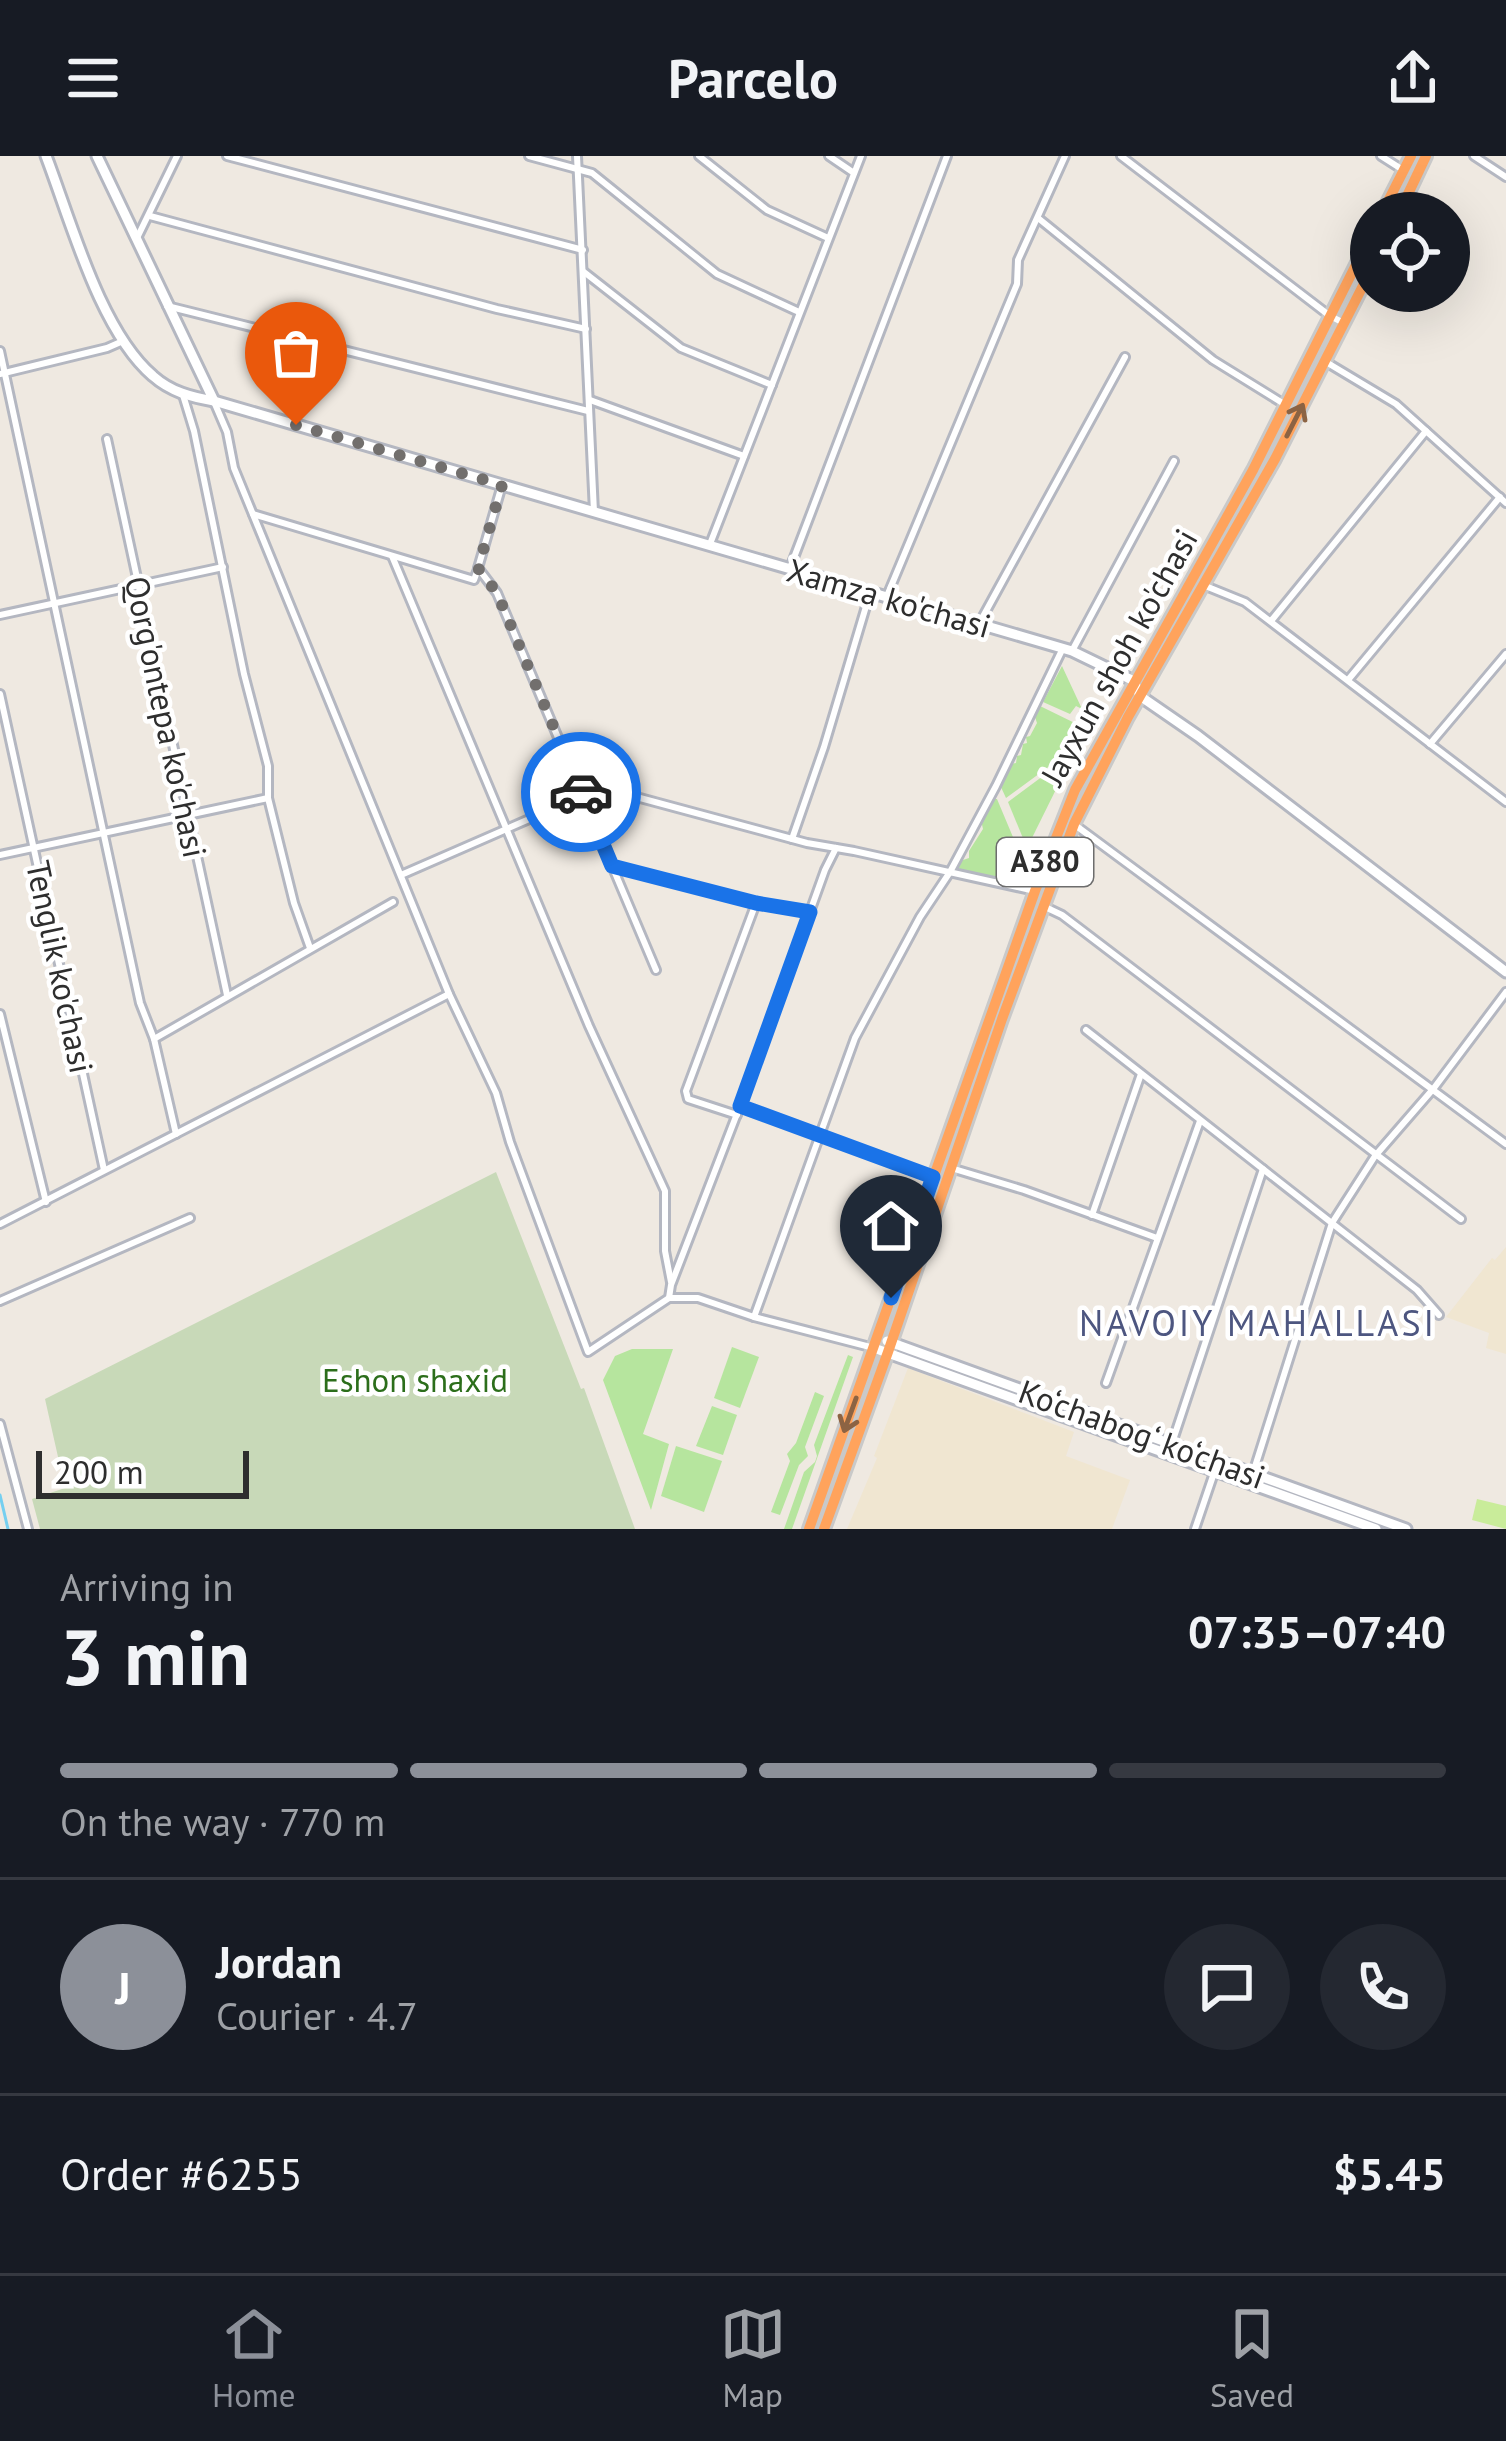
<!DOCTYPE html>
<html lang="en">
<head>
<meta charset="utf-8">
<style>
	body { margin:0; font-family:"PT Sans",sans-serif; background:#242831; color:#f1f3f6; height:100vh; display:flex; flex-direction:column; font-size:45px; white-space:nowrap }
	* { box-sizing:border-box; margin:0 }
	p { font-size:39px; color:#9ea1a6 }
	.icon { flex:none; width:66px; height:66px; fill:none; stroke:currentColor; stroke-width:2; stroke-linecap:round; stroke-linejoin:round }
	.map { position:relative; height:1373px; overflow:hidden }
	.panel { display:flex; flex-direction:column; background:#171b24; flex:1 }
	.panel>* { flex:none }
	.fabs { position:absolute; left:1350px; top:36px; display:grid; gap:24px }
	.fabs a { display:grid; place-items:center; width:120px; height:120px; border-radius:50%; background:#171b24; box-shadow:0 12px 48px #0002; font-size:60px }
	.scale { position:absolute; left:36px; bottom:30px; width:213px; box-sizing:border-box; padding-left:12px; border:6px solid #2e2e2e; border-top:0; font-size:33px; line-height:42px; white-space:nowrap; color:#2e2e2e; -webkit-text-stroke:9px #fff; paint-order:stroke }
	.pin { position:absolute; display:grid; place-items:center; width:102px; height:102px; color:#fff; margin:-123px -51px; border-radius:50% 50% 50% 0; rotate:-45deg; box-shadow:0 0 12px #0007 }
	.pin .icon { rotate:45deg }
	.courier { position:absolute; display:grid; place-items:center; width:120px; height:120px; margin:-60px; border:9px solid #1a73e8; border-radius:50%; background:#fff; color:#222; box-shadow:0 3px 15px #0007 }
	.summary em { font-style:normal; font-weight:800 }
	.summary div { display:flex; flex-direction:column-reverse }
	.summary { display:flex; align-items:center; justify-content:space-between; height:204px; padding:0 60px }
	h1 { font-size:78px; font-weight:800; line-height:90px }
	.bar { display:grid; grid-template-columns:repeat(4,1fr); gap:18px 12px; align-content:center; height:144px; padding:0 60px }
	.bar i { height:15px; border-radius:9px; background:#363941 }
	.bar .on { background:#8c9099 }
	.bar p { grid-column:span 4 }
	.line { display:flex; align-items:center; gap:30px; padding:0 60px; border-top:3px solid #363941 }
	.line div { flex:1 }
	.round { display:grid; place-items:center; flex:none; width:126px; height:126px; border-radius:63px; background:#242831 }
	header { display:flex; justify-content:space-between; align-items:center; height:156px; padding:0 60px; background:#171b24; font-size:54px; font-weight:800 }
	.dock { display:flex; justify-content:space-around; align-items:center; height:168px; border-top:3px solid #363941; background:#171b24; font-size:33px; color:#9ea1a6 }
	.dock a { display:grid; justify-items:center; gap:6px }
	.dock .on { color:#8c9099 }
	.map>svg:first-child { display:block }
	.education { fill:#f0e6d1 }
	.green { fill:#b6e59e }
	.cemetery { fill:#c8d9b8 }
	.pitch { fill:#c9ec9a }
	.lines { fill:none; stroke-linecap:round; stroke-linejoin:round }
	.stream { stroke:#75cff0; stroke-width:3 }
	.street-casing { stroke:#b4b7c1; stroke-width:12 }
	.secondary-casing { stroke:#b4b7c1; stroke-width:15 }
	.highway-casing { stroke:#c9c9c9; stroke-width:16 }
	.street { stroke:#fff; stroke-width:6 }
	.secondary { stroke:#fff; stroke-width:9 }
	.highway { stroke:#ffa35c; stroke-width:10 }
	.oneway { stroke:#8c6343 }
	.done { stroke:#726f6d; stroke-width:12; stroke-dasharray:0 21.6 }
	.route { stroke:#1a73e8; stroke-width:15 }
	.labels { text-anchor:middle; stroke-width:9; stroke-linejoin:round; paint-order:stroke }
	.shield { fill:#fff; stroke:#6d6d6d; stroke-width:3 }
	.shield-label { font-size:30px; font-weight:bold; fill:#2e2e2e }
	.street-label { font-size:33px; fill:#2e2e2e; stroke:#fff }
	.park-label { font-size:33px; fill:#2c6e1b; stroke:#fff }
	.neighbourhood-label { font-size:36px; letter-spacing:3px; fill:#4d5680; stroke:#fff }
</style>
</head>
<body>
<header><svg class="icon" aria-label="menu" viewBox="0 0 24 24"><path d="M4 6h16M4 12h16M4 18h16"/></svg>Parcelo<svg class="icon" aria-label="share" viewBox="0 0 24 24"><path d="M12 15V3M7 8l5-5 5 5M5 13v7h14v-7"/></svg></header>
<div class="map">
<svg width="1506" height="1373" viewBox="0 0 1506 1373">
	<rect width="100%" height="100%" fill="#efe9e1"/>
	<!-- education -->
	<g class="education">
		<path d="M1506,1091V1198L1486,1192L1489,1177L1446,1161L1492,1102L1495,1104Z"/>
		<path d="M908,1212L1074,1276L1066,1300L1130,1324L1112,1373H847L877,1302L874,1300Z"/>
	</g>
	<!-- green -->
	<g class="green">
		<path d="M1062,510L1082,553L1076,550L1070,558L1043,546Z"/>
		<path d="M1040,550L1087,573L1077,590L1006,642L1000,629L1011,608L1016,607L1017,600L1021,599L1023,588L1027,587L1026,581L1030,580L1037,567L1035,561Z"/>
		<path d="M1074,597L1027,692L1008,646Z"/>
		<path d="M991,643H997L1023,705L1015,726L962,715L958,711L960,705L969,702V695L983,673L981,664Z"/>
		<path d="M732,1191L759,1201L740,1252L714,1242Z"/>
		<path d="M632,1193H673L643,1278L669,1288L651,1354L603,1224L615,1200Z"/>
		<path d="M848,1199L853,1201L792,1373H784L804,1316L815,1306L817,1300L814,1289Z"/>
		<path d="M815,1236L824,1240L805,1291L808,1300L799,1309L780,1359L771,1356L790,1305L787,1298L796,1287Z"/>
		<path d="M712,1250L737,1259L723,1299L696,1290Z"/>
		<path d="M676,1290L722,1305L704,1356L661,1340Z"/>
	</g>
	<!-- cemetery -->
	<path class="cemetery" d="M496,1016L581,1233L584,1232L635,1373H40L32,1343L65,1332L45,1243Z"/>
	<!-- pitch -->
	<path class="pitch" d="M1477,1343L1506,1350V1373L1472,1364Z"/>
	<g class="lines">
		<!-- stream -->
		<path class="stream" d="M0,1339L8,1373"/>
		<!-- street casing -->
		<g class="street-casing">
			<g id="street">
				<path d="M227,0L583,94"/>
				<path d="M529,0L592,17L717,118L799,156"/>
				<path d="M577,0L594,356"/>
				<path d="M699,0L767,54L828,82"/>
				<path d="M829,0L854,17"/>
				<path d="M1121,0L1330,160L1344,167"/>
				<path d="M1381,0L1403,14"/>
				<path d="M1474,0L1506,21"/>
				<path d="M150,60L497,153L586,173"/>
				<path d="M1038,62L1213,204L1284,248"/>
				<path d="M137,82L177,0"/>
				<path d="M584,116L681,192L772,229"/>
				<path d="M167,150L588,255"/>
				<path d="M0,195L140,847L154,883L176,978"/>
				<path d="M1326,206L1396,248L1506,347"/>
				<path d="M0,218L107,192L123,185"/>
				<path d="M183,239L194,275L244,518L268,610V642L294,747L310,792"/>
				<path d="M590,244L744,300"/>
				<path d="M215,248L227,276L234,312L449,838L496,937L510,986L588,1196L669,1142L671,1129L740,950L825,714L836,692"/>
				<path d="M107,283L227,839"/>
				<path d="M502,329L478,412L497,437L656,814"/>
				<path d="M253,358L474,424L478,413"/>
				<path d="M710,388L861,0"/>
				<path d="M392,400L589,870L665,1035V1095L671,1126"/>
				<path d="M790,412L947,0"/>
				<path d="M1203,429L1245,446L1506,646"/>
				<path d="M887,440L1017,128L1018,104L1065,0"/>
				<path d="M0,459L223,411"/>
				<path d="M1271,465L1426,275"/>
				<path d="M980,466L1125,201"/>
				<path d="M1072,495L1174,305"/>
				<path d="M1348,524L1500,341"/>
				<path d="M0,538L104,1014"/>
				<path d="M1430,588L1506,498"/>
				<path d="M577,625L807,687L854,695L1035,735"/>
				<path d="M1075,669L1506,988"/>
				<path d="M792,683L824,591L870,437"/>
				<path d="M0,699L268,642"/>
				<path d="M615,711L756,747L810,756"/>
				<path d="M401,719L582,640"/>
				<path d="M1043,750L1062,759L1461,1063"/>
				<path d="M0,858L46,1046"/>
				<path d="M1086,874L1417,1134L1439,1159"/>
				<path d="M154,883L393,746"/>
				<path d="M740,950L933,1021"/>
				<path d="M737,959L688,943L686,935L756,747"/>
				<path d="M951,1012L1024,1034L1157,1082"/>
				<path d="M1092,1059L1141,918"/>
				<path d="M0,1068L449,838"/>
				<path d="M669,1142H698L754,1161L874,1192"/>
				<path d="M0,1145L190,1062"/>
				<path d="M754,1161L855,882L920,761L950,716L996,630L1063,492"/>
				<path d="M1106,1227L1200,965"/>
				<path d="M0,1268L28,1373"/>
				<path d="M1172,1287L1263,1013"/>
				<path d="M1253,1317L1332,1067L1375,1000L1434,932L1506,836"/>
				<path d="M1195,1373L1215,1314"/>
			</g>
		</g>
		<!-- secondary casing -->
		<g class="secondary-casing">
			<g id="secondary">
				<path d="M46,0C71,65 100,175 153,220C171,236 191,241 214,245L1072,495L1134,525L1140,540L1198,580L1506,816"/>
				<path d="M97,0L214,245"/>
				<path d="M887,1185L1406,1373"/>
				<path d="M874,1192L1376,1373"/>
			</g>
		</g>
		<!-- highway casing -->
		<g class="highway-casing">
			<g id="highway">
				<path d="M1382,57L1411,0"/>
				<path d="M1399,57L1426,0"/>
				<path d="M809,1373L1035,735L1075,634L1253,314L1371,79"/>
				<path d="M824,1373L888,1196L1002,863L1074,668L1128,561L1275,303L1371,114"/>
			</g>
		</g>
		<!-- street -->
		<use href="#street" class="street"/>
		<!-- secondary -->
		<use href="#secondary" class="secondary"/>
		<!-- highway -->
		<use href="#highway" class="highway"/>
	</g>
	<!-- one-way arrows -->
	<defs><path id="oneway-shaft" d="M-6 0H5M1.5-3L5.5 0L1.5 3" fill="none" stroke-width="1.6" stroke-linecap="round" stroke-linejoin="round" transform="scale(3)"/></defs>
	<g class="oneway">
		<use href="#oneway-shaft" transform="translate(1295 264) rotate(-63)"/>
		<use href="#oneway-shaft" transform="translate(850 1259) rotate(110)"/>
	</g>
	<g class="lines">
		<!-- done -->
		<path class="done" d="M296,269L502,329L478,412L497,437L581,636"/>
		<!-- route -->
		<path class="route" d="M581,636L612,710L756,747L810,756L740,950L933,1021L891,1142"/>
	</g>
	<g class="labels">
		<!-- shield labels -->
		<rect class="shield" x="997" y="682" width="96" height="48" rx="9"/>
		<g class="shield-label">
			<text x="1045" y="716">A380</text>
		</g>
		<!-- street labels -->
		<g class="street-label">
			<text transform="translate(889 442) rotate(16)" y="12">Xamza ko'chasi</text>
			<text transform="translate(1119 501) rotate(-61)" y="12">Jayxun shoh ko'chasi</text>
			<text transform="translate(166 561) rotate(78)" y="12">Qorg'ontepa ko'chasi</text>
			<text transform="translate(60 811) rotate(78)" y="12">Tenglik ko'chasi</text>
			<text transform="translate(1142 1278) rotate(20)" y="12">Ko‘chabog‘ ko‘chasi</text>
		</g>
		<!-- park labels -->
		<g class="park-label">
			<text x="415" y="1236">Eshon shaxid</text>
		</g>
		<!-- neighbourhood labels -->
		<g class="neighbourhood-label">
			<text x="1258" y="1180">NAVOIY MAHALLASI</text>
		</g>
	</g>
</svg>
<div class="fabs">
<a><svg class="icon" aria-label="locate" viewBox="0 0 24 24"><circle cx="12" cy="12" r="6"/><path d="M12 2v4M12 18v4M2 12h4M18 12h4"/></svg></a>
</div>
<div class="scale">200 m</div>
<div class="pin" style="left:296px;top:269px;background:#ea580c"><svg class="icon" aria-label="bag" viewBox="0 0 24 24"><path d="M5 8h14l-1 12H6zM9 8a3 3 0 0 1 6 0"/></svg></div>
<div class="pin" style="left:891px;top:1142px;background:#1f2937"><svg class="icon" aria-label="home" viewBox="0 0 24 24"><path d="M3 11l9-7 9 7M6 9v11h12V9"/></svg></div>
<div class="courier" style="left:581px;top:636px"><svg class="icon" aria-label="car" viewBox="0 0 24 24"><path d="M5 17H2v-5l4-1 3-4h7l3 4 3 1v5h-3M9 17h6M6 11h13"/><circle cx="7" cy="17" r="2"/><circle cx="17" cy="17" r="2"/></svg></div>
</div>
<section class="panel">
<div class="summary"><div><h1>3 min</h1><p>Arriving in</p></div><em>07:35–07:40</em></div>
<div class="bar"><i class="on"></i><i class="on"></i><i class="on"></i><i></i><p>On the way · 770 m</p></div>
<div class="line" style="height:216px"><b class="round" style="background:#8c9099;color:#fff">J</b><div><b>Jordan</b><p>Courier · 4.7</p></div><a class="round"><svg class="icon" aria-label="chat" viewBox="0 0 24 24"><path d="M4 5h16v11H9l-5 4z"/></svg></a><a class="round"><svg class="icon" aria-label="phone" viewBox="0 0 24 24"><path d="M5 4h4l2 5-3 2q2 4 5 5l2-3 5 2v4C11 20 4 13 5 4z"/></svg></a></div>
<div class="line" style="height:156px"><div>Order #6255</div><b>$5.45</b></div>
</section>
<nav class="dock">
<a class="on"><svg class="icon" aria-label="home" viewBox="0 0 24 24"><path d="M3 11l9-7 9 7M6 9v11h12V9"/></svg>Home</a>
<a><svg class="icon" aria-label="map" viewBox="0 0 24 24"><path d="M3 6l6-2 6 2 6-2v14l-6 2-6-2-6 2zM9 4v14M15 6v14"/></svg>Map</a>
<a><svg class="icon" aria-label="saved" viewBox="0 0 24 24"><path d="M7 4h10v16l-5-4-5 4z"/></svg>Saved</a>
</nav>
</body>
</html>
